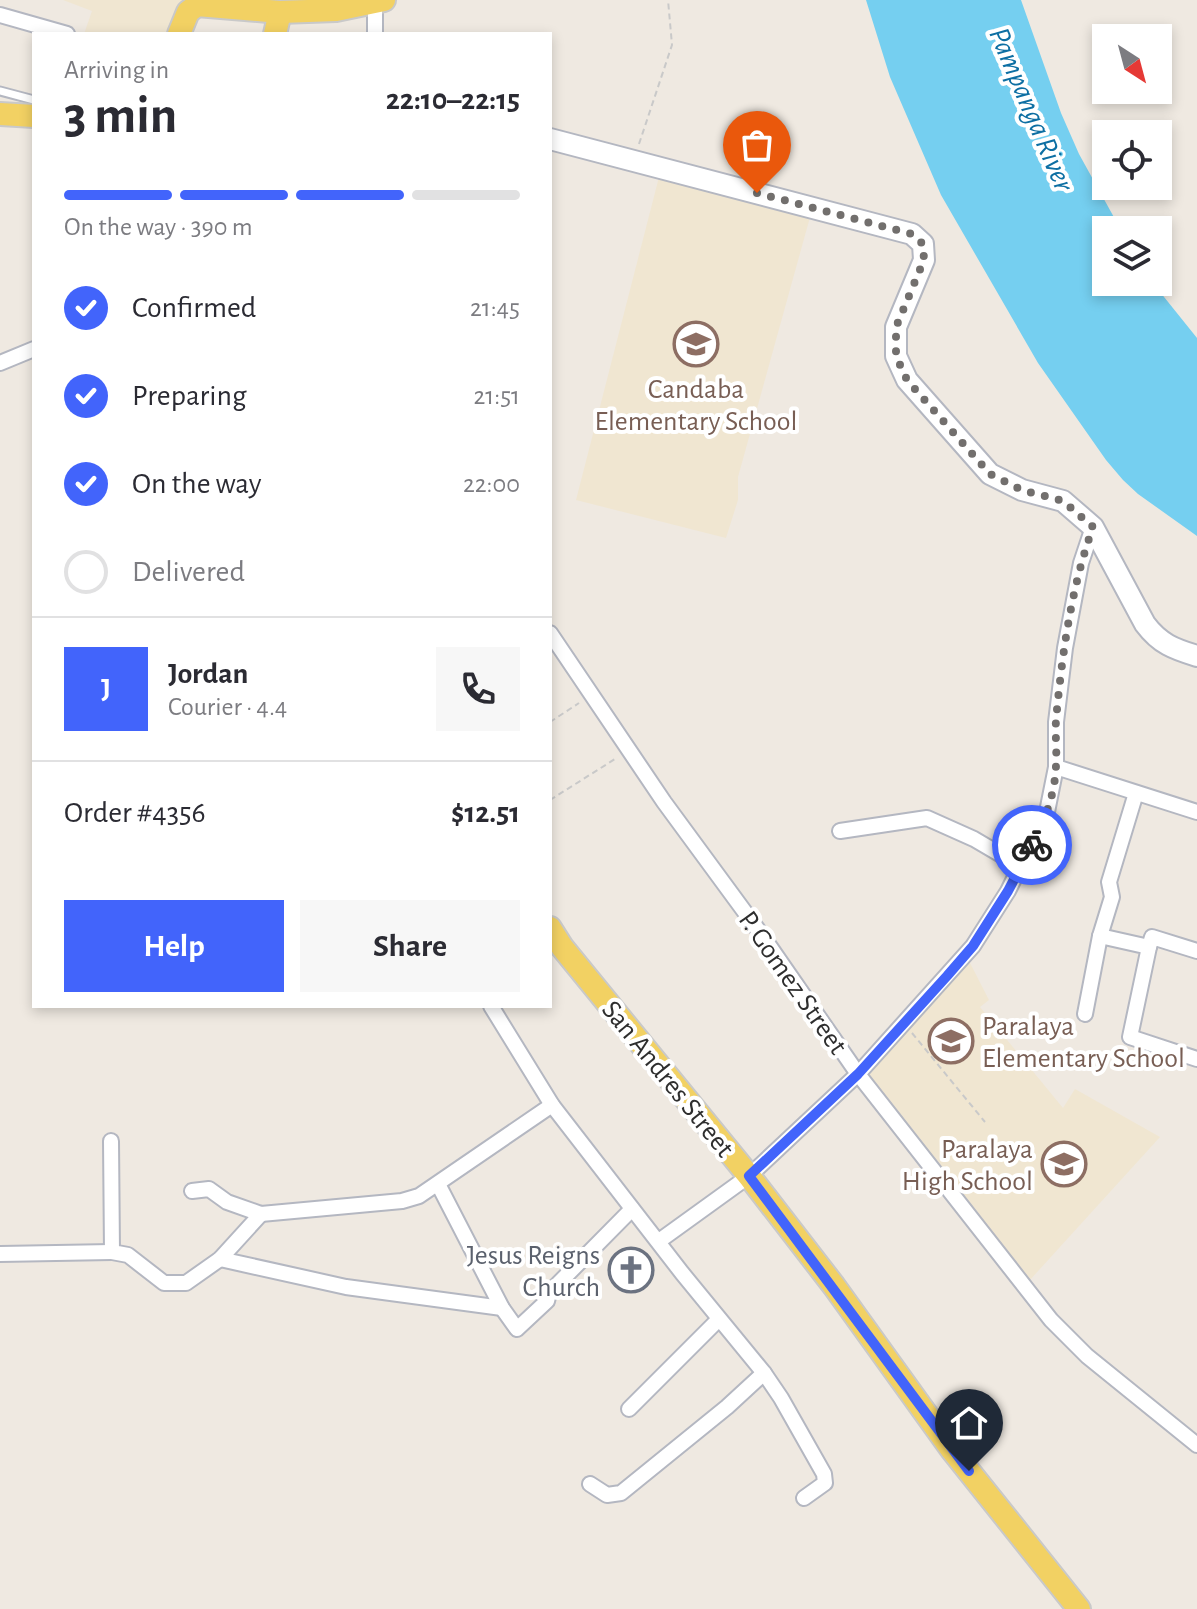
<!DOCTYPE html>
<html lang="en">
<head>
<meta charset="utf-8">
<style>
	body { margin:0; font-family:"Alegreya Sans",sans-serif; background:#f7f7f7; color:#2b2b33; height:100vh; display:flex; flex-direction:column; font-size:30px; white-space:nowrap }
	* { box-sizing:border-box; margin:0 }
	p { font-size:26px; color:#7c7c81 }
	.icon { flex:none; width:44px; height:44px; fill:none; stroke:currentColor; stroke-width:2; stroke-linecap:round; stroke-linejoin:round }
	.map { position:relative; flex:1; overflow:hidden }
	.drawer { position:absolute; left:32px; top:32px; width:520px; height:976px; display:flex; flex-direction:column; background:#fff; border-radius:0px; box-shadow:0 4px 12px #0003 }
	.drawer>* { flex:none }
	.needle { width:52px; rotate:144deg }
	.buttons { position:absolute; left:1092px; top:24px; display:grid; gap:16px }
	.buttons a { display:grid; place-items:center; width:80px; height:80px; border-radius:0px; background:#fff; box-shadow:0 4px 12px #0003; font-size:40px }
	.pin { position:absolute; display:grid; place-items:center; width:68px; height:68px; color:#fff; margin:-82px -34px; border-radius:50% 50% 50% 0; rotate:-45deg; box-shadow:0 0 8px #0007 }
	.pin .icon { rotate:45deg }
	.courier { position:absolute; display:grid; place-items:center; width:80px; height:80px; margin:-40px; border:6px solid #4264fb; border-radius:50%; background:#fff; color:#222; box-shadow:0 2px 10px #0007 }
	.head em { font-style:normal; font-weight:600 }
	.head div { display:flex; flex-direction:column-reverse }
	.head { display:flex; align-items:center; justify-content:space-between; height:136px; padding:0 32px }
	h1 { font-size:52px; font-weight:600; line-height:60px }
	.bar { display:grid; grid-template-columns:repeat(4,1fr); gap:12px 8px; align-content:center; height:96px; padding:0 32px }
	.bar i { height:10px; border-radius:6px; background:#e1e1e2 }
	.bar .on { background:#4264fb }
	.bar p { grid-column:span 4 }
	.line { display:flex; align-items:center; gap:20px; padding:0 32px; border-top:2px solid #e1e1e2 }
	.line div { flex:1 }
	.round { display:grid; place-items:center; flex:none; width:84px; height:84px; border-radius:0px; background:#f7f7f7 }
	ol { padding:0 32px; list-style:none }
	li { display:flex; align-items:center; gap:24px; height:88px }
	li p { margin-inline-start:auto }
	li .icon { padding:8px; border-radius:50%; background:#4264fb; color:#fff; stroke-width:4 }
	li:last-child { color:#7c7c81 }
	li i { width:44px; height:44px; border:4px solid #e1e1e2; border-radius:50% }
	.button { display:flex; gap:16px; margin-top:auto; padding:16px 32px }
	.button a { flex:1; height:92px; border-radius:0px; background:#4264fb; color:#fff; font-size:32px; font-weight:600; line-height:92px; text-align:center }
	.button a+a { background:#f7f7f7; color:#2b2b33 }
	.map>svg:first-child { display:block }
	.education { fill:#f0e6d1 }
	.water { fill:#75cff0 }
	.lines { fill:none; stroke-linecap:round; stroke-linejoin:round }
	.lane-casing { stroke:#b4b7c1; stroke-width:11 }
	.street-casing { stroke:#b4b7c1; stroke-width:18 }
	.secondary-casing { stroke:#b4b7c1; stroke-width:24 }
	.primary-casing { stroke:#c9c9c9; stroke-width:26 }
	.path { stroke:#c9c9c9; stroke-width:2; stroke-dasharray:6 4; stroke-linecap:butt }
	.lane { stroke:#fff; stroke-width:7 }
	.street { stroke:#fff; stroke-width:14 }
	.secondary { stroke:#fff; stroke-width:20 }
	.primary { stroke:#f2d163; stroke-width:22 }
	.done { stroke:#726f6d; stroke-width:8; stroke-dasharray:0 14.4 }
	.route { stroke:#4264fb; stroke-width:10 }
	.labels { text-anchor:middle; stroke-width:8; stroke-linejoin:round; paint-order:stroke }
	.education-label { font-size:28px; fill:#785e54; stroke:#fff }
	.street-label { font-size:28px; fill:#2e2e2e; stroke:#fff }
	.worship-label { font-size:28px; fill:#5b616d; stroke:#fff; text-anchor:end }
	.water-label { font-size:30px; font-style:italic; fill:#0d6fa3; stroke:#fff }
</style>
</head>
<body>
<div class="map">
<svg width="1197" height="1609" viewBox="0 0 1197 1609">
	<rect width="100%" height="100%" fill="#efe9e1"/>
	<!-- education -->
	<g class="education">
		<path d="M63,0H183L172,34H84L92,11Z"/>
		<path d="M659,177L812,210L738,477V500L726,538L576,500Z"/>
		<path d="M968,959L989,1000L980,1007L1063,1108L1075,1089L1160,1137L1029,1281L864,1075Z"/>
	</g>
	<!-- water -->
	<path class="water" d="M866,0H1021L1061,113L1079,154L1121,230H1106V282H1152L1197,338V536L1138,494L1123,480L1106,460L1038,363L941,195L890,77Z"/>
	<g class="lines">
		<!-- lane casing -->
		<g class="lane-casing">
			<path id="lane" d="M0,91L34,100"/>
		</g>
		<!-- street casing -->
		<g class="street-casing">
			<g id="street">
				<path d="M375,2V34"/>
				<path d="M0,15L67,34"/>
				<path d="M0,363L34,349"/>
				<path d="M550,633L664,802L761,934L858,1074L1051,1320L1087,1356L1197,1445"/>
				<path d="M1056,767L1197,812"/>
				<path d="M840,831L927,818L974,839L1020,866"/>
				<path d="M1100,936L1149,947L1130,1037L1197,1059"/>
				<path d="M1149,947L1152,937L1197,951"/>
				<path d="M491,1006L552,1105L682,1273L764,1373L781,1398L824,1474L825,1483L804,1498"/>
				<path d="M1085,1014L1100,936L1112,897L1109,882L1136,793"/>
				<path d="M111,1141L112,1252L128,1255L164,1283H186L220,1259L261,1214"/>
				<path d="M438,1184L502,1308L517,1329L547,1301L549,1293L632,1209"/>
				<path d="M192,1191L209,1189L227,1202L261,1214L402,1201L419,1196L552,1105"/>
				<path d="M659,1241L749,1176L858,1074L973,946L1008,891L1047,812L1056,767V722L1065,648L1081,563L1093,527"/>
				<path d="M0,1254L112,1252"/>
				<path d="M220,1259L346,1287L502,1308"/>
				<path d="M629,1409L719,1319"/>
				<path d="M590,1484L607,1495L621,1493L727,1407L764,1373"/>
			</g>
		</g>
		<!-- secondary casing -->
		<g class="secondary-casing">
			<path id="secondary" d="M550,139L912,234L923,244L924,260L896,327V356L907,380L990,474L1022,490L1063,501L1093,527L1145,624C1160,644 1174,649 1197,656"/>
		</g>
		<!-- primary casing -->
		<g class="primary-casing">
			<g id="primary">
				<path d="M179,34L188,12L197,5L280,12L336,10L384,0"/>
				<path d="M275,34L280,12"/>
				<path d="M0,114L34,116"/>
				<path d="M550,928L562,947L749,1176L834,1286L952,1450L1079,1609"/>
			</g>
		</g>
		<!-- path -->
		<g class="path">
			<path d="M639,144L672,45L668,0"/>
			<path d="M550,722L579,703"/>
			<path d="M550,800L615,759"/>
			<path d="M912,1033L985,1122"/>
		</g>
		<!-- lane -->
		<use href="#lane" class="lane"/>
		<!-- street -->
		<use href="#street" class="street"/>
		<!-- secondary -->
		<use href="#secondary" class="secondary"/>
		<!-- primary -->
		<use href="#primary" class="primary"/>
	</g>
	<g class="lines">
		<!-- done -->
		<path class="done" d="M757,193L912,234L923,244L924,260L896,327V356L907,380L990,474L1022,490L1063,501L1093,527C1071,588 1062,655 1056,720C1055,734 1057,749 1056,763C1056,791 1045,821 1032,845"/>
		<!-- route -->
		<path class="route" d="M969,1471L749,1176L858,1074L947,976L973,946L1008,891L1032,845"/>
	</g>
	<!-- icons -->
	<defs>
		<g id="school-ring" transform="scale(2.3)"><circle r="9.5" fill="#fff" stroke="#8d6e63" stroke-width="1.5"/><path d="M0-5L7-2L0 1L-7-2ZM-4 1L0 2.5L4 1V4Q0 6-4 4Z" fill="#8d6e63"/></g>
		<g id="church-ring" transform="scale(2.3)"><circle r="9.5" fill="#fff" stroke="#6b7280" stroke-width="1.5"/><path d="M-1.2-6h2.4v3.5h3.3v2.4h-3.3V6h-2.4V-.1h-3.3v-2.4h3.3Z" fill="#6b7280"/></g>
	</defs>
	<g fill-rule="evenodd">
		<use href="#school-ring" x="696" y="344"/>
		<use href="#school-ring" x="951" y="1041"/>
		<use href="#school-ring" x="1064" y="1164"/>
		<use href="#church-ring" x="631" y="1270"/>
	</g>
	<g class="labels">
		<!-- education labels -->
		<g class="education-label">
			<text x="696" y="398">Candaba<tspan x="696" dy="32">Elementary School</tspan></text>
			<text x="982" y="1035" text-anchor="start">Paralaya<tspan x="982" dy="32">Elementary School</tspan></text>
			<text x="1033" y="1158" text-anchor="end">Paralaya<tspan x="1033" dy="32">High School</tspan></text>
		</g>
		<!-- street labels -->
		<g class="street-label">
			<text transform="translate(794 982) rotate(55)" y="10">P. Gomez Street</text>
			<text transform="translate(669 1078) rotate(51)" y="10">San Andres Street</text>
		</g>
		<!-- worship labels -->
		<g class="worship-label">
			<text x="600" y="1264">Jesus Reigns<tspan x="600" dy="32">Church</tspan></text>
		</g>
		<!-- water labels -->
		<g class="water-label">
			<text transform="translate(1032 109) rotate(67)" y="10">Pampanga River</text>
		</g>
	</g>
</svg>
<div class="buttons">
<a><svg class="needle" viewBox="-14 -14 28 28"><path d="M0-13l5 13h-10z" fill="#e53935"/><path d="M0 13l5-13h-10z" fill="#7c7c81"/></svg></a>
<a><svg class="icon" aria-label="locate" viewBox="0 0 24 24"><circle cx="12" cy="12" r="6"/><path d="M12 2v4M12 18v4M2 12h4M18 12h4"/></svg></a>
<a><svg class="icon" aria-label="layers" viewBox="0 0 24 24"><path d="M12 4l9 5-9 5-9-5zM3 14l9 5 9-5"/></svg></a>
</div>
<div class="pin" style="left:757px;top:193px;background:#ea580c"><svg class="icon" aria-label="bag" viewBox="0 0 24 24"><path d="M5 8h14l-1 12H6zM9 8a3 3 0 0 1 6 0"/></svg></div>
<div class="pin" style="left:969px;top:1471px;background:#1f2937"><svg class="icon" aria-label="home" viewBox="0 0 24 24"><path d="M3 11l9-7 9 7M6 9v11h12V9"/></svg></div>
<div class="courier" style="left:1032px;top:845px"><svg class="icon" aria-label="bike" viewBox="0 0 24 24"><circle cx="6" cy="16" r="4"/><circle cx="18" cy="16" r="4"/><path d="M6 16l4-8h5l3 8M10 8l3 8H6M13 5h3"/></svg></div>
<section class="drawer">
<div class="head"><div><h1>3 min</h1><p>Arriving in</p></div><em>22:10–22:15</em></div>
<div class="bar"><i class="on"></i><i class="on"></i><i class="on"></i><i></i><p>On the way · 390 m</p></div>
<ol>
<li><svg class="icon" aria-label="check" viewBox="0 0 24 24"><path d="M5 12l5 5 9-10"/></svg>Confirmed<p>21:45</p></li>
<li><svg class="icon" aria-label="check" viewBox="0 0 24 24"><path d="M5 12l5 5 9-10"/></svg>Preparing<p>21:51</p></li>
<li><svg class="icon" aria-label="check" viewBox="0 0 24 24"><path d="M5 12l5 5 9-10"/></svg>On the way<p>22:00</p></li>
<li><i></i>Delivered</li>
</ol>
<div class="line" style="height:144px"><b class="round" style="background:#4264fb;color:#fff">J</b><div><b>Jordan</b><p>Courier · 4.4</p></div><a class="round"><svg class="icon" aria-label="phone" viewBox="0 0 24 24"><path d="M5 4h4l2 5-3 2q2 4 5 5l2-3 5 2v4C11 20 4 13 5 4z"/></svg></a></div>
<div class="line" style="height:104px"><div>Order #4356</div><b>$12.51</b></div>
<div class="button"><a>Help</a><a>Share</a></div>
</section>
</div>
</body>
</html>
